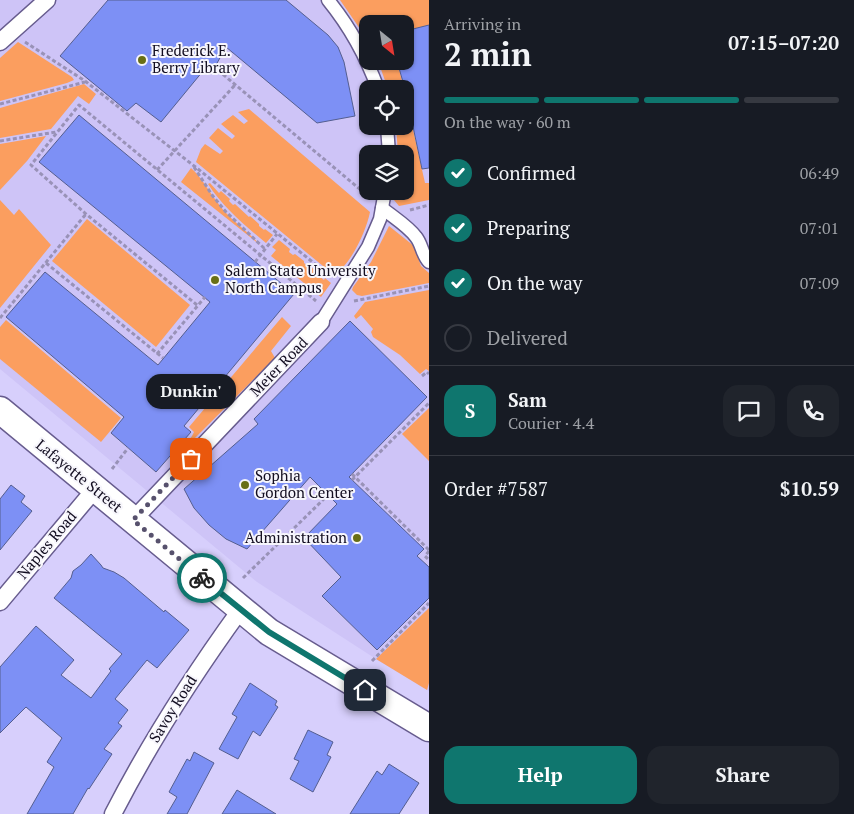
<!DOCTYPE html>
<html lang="en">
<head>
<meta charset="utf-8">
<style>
	body { margin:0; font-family:"PT Serif",serif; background:#20242c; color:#f1f3f6; height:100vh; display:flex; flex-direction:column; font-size:19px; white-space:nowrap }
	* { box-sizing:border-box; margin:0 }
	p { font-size:16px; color:#9ea1a6 }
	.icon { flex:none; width:28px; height:28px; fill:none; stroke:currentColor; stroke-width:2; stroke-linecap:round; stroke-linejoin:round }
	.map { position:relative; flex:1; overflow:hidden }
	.sheet { display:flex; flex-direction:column; background:#171b24; width:425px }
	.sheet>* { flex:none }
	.needle { width:32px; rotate:150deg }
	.fabs { position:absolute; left:359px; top:15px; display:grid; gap:10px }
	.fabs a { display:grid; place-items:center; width:55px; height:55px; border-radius:10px; background:#171b24; box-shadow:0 1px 4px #0004; font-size:25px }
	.pin { position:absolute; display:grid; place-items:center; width:42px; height:42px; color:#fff; margin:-21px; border-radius:10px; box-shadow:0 2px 8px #0006 }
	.courier { position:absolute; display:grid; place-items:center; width:50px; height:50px; margin:-25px; border:4px solid #0f766e; border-radius:50%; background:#fff; color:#222; box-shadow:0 1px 6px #0007 }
	.bubble { position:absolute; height:35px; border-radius:15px; background:#171b24; box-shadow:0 1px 4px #0004; font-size:16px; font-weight:700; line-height:35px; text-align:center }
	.summary em { font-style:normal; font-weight:700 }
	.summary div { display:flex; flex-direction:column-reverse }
	.summary { display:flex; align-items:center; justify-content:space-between; height:85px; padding:0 15px }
	h1 { font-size:32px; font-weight:700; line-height:38px }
	.bar { display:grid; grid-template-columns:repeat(4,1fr); gap:8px 5px; align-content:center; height:60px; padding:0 15px }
	.bar i { height:6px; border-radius:4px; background:#363941 }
	.bar .active { background:#0f766e }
	.bar p { grid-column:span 4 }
	.line { display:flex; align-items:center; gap:12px; padding:0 15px; border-top:1px solid #363941 }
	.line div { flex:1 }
	.round { display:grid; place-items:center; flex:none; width:52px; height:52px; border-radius:15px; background:#20242c }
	ol { padding:0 15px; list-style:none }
	li { display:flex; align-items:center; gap:15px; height:55px }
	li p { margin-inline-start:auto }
	li .icon { padding:5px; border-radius:50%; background:#0f766e; color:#fff; stroke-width:4 }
	li:last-child { color:#9ea1a6 }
	li i { width:28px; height:28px; border:2px solid #363941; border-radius:50% }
	.action { display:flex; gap:10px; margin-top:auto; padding:10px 15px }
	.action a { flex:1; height:58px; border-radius:15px; background:#0f766e; color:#fff; font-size:20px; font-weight:700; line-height:58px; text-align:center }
	.action a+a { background:#20242c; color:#f1f3f6 }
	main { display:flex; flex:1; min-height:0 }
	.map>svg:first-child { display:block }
	.built { fill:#cec4f7; fill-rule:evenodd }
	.green { fill:#fb9e5f }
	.building { fill:#7d90f5; stroke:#545e8f }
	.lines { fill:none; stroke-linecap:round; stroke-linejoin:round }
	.pedestrian-casing { stroke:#675c8e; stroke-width:15 }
	.minor-casing { stroke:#675c8e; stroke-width:19 }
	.primary-casing { stroke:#675c8e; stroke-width:29 }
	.path { stroke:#9992b7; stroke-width:3; stroke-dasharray:4 2.5; stroke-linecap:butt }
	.pedestrian { stroke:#fff; stroke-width:12 }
	.minor { stroke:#fff; stroke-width:16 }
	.primary { stroke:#fff; stroke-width:26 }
	.done { stroke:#57516d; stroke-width:5; stroke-dasharray:0 9 }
	.route { stroke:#0f766e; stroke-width:6 }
	.poi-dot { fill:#696f16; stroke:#f7f6fc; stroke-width:2 }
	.labels { text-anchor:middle; stroke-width:4; stroke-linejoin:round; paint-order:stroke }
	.poi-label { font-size:15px; fill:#120d20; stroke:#f7f6fc; text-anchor:start }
	.street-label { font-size:15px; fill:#120d20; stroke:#f7f6fc }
</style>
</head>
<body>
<main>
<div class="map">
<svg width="429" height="814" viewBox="0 0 429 814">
	<rect width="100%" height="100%" fill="#d7cffc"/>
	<!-- built -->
	<path class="built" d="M0,0H429V691L376,659L257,582L0,369ZM368,24H405V61H368ZM368,89H405V126H368ZM368,154H405V191H368Z"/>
	<!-- green -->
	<g class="green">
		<path d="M340,0H429V25L405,31V24H368L367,39Z"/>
		<path d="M18,42L72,77L74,80L67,83L0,101V58Z"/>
		<path d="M378,61H397L404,89H388Z"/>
		<path d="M84,84L96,94L89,104L78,96L51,129L0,138V108Z"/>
		<path d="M405,94L425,183H429V200L399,206L394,200L396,191H405V154H398L396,126H405Z"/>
		<path d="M249,109L370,212C366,232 351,264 334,275L196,162L201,149L205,144L220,154L223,151L209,138L218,128L232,139L235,136L221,124L233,115L244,124L248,121L238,112Z"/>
		<path d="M46,136L27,161L0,190V144Z"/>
		<path d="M191,168C202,177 214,200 225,212C236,224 250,233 260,245L181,182Z"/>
		<path d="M210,183L219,193L221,191L230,199L229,201L233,205L235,204L249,217L250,216L259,224V226L264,230L265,229L273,235L266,243C245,226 223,207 208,184Z"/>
		<path d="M0,200L14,215L19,209L51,245L0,308Z"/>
		<path d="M87,219L190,305L156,347L52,261Z"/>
		<path d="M389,226L414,246L421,266L429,273V283L362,296L357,295L352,290L353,287L371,262Z"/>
		<path d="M279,240L290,249L289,252L293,255L295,254L304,261V263L309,267L310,266L319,274V276L324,280L325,278L331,283L321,297L271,256L276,250L272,247Z"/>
		<path d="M429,290V371L426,369L420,374L400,355L373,337L371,332L373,329L361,315L356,319L354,316L365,302Z"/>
		<path d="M282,317L291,326L271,351L275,358L178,455L192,436L194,432L189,427Z"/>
		<path d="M6,320L121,418L101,442L0,359V327Z"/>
		<path d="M429,408V461L402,434Z"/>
		<path d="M429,608V683L427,690L376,659Z"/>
	</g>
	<!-- building -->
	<g class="building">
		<path d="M108,0H286L328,35L338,47L344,62L355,116L317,123L226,47L216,65L203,71L161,122L136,103L127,111L60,56Z"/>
		<path d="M429,25V168L422,169L405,89L397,61H405V31Z"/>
		<path d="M79,115L294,294L184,426L191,432L156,472L111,433L124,417L6,317L45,272L158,365L210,302L39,162Z"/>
		<path d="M350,321L427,397L349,477L424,549L417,556L429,567V598L377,650L322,596L341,577L304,538L337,504L310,477L247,549L226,539L209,525L194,508L184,489L258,424L254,419Z"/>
		<path d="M11,485L25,496L21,502L32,511L0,550V499Z"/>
		<path d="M91,554L101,565L103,568L114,572L124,578L164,612L165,610L189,630L157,668L147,660L115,699L128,710L118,723L122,726L104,749L112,754L89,789L88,788L73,814H27L54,767L47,762L62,738L26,707L0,733V667L36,626L74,660L61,675L91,698L111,671L109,669L122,654L54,598L71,578L73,571L81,565Z"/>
		<path d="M250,683L277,701L275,705L278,707L260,736L253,731L238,759L219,749L237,717L232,714Z"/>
		<path d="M308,730L333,742L327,755L331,757L313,792L290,779L299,761L294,759Z"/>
		<path d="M194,752L214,763L187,814H167L177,797L169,792L187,759L190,761Z"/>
		<path d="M389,764L419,783L399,814H350L377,771L382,775Z"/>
		<path d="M237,790L276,814H222Z"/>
	</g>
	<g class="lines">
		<!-- pedestrian casing -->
		<g class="pedestrian-casing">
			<g id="pedestrian">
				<path d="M328,0C350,27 366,56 378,89"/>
				<path d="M387,126L389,154"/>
				<path d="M382,208C393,217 408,226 416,237C422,244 422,255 429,262"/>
				<path d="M321,322L368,247L380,219L385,191"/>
			</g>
		</g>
		<!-- minor casing -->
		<g class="minor-casing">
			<g id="minor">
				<path d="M0,42L47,0"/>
				<path d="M133,520L321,322"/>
				<path d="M0,602L95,489"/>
				<path d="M113,814C150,742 193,675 241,609"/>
			</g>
		</g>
		<!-- primary casing -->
		<g class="primary-casing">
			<path id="primary" d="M0,410L269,632L429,728"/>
		</g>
		<!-- path -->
		<g class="path">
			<path d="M25,42L85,81L198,169L331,277"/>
			<path d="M213,66L368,196"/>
			<path d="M0,104L85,82"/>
			<path d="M0,141L56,132"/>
			<path d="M194,167L212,195L226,212L265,249"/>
			<path d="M157,170L235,85"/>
			<path d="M410,210L429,205"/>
			<path d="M255,262L277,234"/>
			<path d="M46,263L163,358"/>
			<path d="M354,301L429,286"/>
			<path d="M197,305L86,214L31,165L79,105L316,301"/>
			<path d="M0,318L86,214"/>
			<path d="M157,354L205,297"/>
			<path d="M422,376L427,372L429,374"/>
			<path d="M112,469L128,448"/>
			<path d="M352,474L429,550"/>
			<path d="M352,480L429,403"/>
			<path d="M429,551L425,556L429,560"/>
			<path d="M243,578L328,495"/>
			<path d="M372,661L429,603"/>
		</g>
		<!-- pedestrian -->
		<use href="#pedestrian" class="pedestrian"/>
		<!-- minor -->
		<use href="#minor" class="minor"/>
		<!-- primary -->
		<use href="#primary" class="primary"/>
	</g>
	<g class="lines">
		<!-- done -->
		<path class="done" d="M191,459L133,520L202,578"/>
		<!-- route -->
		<path class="route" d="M202,578L269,632L365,690"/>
	</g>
	<!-- markers -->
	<g class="poi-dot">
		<circle cx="142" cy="60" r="5"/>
		<circle cx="215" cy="280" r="5"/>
		<circle cx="245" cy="485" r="5"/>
		<circle cx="357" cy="538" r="5"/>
	</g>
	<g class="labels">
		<!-- poi labels -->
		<g class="poi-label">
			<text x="152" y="56">Frederick E.<tspan x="152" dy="17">Berry Library</tspan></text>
			<text x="225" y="276">Salem State University<tspan x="225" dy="17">North Campus</tspan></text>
			<text x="255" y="481">Sophia<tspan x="255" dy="17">Gordon Center</tspan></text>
			<text x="347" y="543" text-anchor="end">Administration</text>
		</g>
		<!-- street labels -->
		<g class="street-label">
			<text transform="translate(279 367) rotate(-46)" y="5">Meier Road</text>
			<text transform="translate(79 476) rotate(39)" y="5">Lafayette Street</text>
			<text transform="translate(47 545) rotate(-50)" y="5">Naples Road</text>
			<text transform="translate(173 709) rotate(-58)" y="5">Savoy Road</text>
		</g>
	</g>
</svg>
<div class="fabs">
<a><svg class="needle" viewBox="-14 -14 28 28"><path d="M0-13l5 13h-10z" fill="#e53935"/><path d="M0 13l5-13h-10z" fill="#9ea1a6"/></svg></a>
<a><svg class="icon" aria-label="locate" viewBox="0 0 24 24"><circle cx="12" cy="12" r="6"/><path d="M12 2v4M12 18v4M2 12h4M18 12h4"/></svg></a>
<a><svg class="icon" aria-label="layers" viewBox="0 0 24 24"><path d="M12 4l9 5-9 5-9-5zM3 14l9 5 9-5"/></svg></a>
</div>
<div class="pin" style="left:191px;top:459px;background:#ea580c"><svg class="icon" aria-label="bag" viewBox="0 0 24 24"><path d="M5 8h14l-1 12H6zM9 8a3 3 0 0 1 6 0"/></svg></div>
<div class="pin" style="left:365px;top:690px;background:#1f2937"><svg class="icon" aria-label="home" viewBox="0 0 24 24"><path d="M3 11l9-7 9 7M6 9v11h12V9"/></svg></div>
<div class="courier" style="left:202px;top:578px"><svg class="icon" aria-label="bike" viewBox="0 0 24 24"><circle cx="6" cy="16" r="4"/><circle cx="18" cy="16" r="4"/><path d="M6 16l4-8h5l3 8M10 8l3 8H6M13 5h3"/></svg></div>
<div class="bubble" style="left:146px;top:374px;width:90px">Dunkin'</div>
</div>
<section class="sheet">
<div class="summary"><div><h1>2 min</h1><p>Arriving in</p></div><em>07:15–07:20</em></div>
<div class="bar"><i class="active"></i><i class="active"></i><i class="active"></i><i></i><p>On the way · 60 m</p></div>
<ol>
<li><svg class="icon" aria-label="check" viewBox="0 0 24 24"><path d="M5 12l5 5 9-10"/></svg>Confirmed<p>06:49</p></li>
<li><svg class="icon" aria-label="check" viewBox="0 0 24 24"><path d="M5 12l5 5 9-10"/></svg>Preparing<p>07:01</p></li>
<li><svg class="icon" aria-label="check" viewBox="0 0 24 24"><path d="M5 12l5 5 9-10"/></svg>On the way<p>07:09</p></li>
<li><i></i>Delivered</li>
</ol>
<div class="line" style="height:90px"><b class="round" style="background:#0f766e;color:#fff">S</b><div><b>Sam</b><p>Courier · 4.4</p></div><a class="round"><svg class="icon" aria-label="chat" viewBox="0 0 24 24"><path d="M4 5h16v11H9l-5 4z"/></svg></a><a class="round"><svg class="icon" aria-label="phone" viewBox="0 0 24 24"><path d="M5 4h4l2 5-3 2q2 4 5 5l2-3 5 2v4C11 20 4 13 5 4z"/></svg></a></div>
<div class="line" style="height:65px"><div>Order #7587</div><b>$10.59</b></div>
<div class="action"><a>Help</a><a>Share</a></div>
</section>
</main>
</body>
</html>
